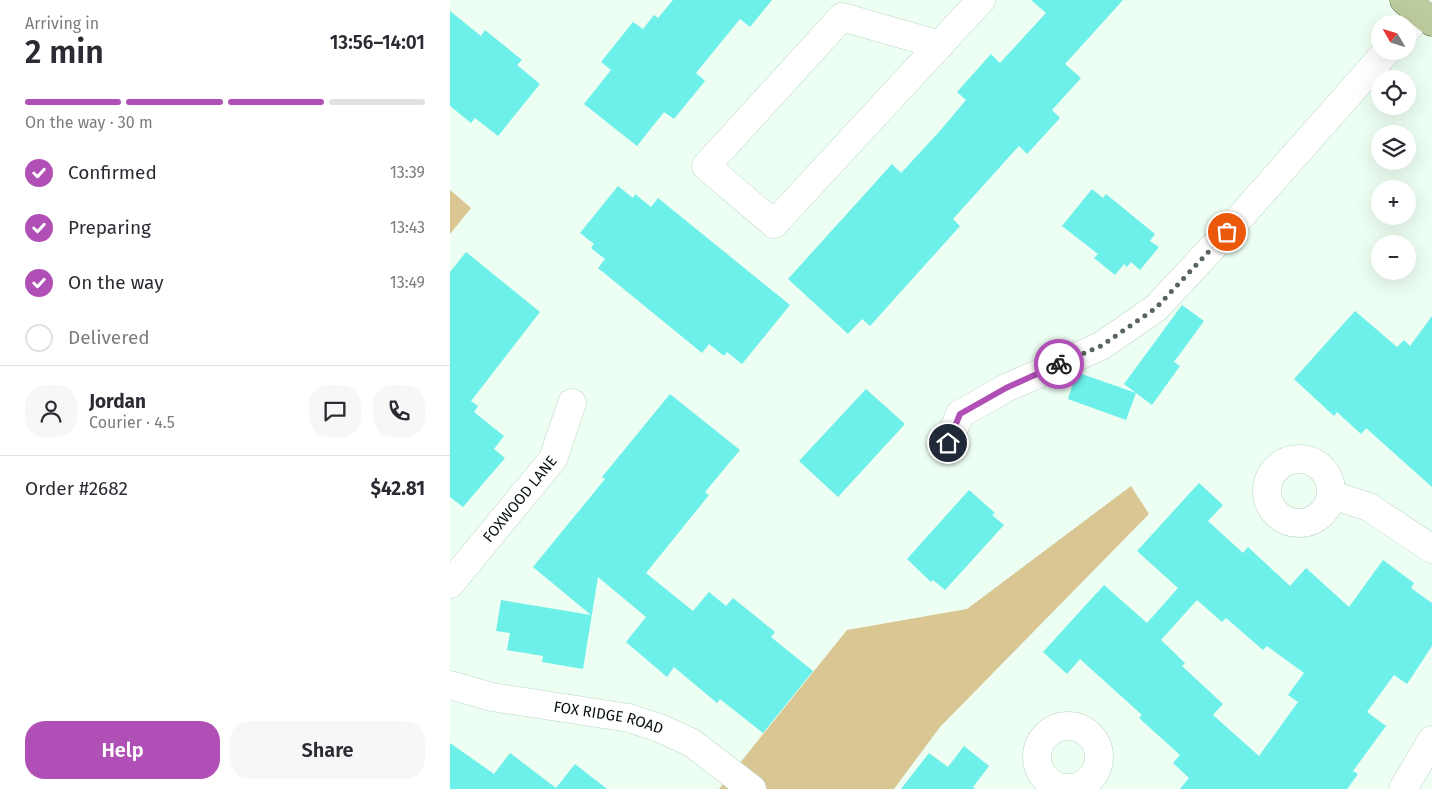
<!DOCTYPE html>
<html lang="en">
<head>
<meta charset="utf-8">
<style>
	body { margin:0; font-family:"Fira Sans",sans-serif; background:#f7f7f7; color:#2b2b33; height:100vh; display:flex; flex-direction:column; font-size:19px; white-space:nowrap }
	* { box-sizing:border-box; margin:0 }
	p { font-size:16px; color:#7c7c81 }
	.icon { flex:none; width:28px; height:28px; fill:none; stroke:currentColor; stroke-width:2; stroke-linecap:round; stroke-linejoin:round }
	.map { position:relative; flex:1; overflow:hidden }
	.drawer { display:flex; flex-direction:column; background:#fff; width:450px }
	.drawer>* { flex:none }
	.needle { width:32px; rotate:309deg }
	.fabs { position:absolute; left:921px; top:15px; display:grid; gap:10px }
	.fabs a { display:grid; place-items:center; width:45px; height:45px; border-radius:50%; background:#fff; box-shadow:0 5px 20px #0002; font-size:25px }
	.pin { position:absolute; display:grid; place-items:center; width:42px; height:42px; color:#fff; margin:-21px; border:2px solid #fff; border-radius:50%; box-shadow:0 1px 5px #0007 }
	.courier { position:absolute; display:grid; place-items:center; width:50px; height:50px; margin:-25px; border:4px solid #b04fb6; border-radius:50%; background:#fff; color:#222; box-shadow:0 1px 6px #0007 }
	.headline em { font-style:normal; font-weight:600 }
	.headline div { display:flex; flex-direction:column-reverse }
	.headline { display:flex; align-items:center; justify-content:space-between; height:85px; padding:0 25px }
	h1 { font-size:32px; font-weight:600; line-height:38px }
	.bar { display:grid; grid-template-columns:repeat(4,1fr); gap:8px 5px; align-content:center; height:60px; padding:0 25px }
	.bar i { height:6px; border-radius:4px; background:#e1e1e2 }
	.bar .selected { background:#b04fb6 }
	.bar p { grid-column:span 4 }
	.line { display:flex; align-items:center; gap:12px; padding:0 25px; border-top:1px solid #e1e1e2 }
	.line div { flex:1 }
	.round { display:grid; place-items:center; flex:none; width:52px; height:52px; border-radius:20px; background:#f7f7f7 }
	ol { padding:0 25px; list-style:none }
	li { display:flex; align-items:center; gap:15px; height:55px }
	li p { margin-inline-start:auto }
	li .icon { padding:5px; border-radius:50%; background:#b04fb6; color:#fff; stroke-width:4 }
	li:last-child { color:#7c7c81 }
	li i { width:28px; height:28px; border:2px solid #e1e1e2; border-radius:50% }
	.cta { display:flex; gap:10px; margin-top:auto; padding:10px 25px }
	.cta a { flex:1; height:58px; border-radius:20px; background:#b04fb6; color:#fff; font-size:20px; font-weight:600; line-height:58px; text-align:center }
	.cta a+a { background:#f7f7f7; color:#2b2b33 }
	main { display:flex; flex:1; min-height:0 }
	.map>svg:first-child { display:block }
	.green { fill:#d9c692 }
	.building { fill:#6defea; fill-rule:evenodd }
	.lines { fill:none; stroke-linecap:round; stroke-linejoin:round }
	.minor-casing { stroke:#bbd7c5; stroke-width:29 }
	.major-casing { stroke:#607441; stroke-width:29 }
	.minor { stroke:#fff; stroke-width:28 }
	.major { stroke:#bccb9e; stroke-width:28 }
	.done { stroke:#58655d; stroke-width:5; stroke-dasharray:0 9 }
	.route { stroke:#b04fb6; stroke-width:6 }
	.labels { text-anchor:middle; stroke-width:5; stroke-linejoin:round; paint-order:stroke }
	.street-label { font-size:15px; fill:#08120c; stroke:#fff }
</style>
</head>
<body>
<main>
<section class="drawer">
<div class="headline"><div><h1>2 min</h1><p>Arriving in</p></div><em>13:56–14:01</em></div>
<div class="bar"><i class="selected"></i><i class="selected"></i><i class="selected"></i><i></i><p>On the way · 30 m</p></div>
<ol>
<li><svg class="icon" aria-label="check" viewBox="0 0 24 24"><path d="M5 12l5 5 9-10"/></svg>Confirmed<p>13:39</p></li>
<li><svg class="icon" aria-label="check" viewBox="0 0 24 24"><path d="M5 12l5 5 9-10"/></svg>Preparing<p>13:43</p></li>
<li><svg class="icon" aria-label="check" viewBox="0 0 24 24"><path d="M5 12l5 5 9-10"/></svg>On the way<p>13:49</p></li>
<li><i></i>Delivered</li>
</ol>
<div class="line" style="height:90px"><a class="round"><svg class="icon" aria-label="person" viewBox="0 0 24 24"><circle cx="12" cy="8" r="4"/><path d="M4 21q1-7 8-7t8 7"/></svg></a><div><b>Jordan</b><p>Courier · 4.5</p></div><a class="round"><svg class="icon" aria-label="chat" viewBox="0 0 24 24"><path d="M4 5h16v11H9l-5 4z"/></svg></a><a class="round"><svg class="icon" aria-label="phone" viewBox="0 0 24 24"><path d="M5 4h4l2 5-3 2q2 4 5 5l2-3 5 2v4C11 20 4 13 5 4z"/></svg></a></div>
<div class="line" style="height:65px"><div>Order #2682</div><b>$42.81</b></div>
<div class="cta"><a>Help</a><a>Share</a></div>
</section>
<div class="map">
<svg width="982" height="789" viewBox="0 0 982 789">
	<rect width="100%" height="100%" fill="#edfef3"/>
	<!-- green -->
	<g class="green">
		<path d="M0,190L21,208L0,234Z"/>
		<path d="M681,486L699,514L490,727L444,789H269L397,630L517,609Z"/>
	</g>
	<!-- building -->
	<g class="building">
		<path d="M223,0H322L300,27L290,19L246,73L255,81L224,119L214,112L187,146L134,104L161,70L151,62L183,22L193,29L204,15L208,18Z"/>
		<path d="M581,0H673L615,64L631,78L602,110L610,118L577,154L569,146L503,219L510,226L420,326L412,319L398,334L338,279L442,164L451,173L489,132L516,100L507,92L541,54L550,63L596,13Z"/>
		<path d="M0,11L31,36L35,30L72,60L67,65L90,84L48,136L25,118L21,123L0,106Z"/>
		<path d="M168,186L183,198L185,194L201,207L208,198L340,305L292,364L277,352L274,356L259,344L252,353L148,268L155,259L141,248L144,244L130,233Z"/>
		<path d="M642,189L653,198L656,194L705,234L700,241L709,247L690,270L681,262L677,267L674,264L665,275L644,258L648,254L612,226Z"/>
		<path d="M16,252L90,312L21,401L28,406L24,412L54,436L44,449L55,458L13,507L0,497V272Z"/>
		<path d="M732,305L754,321L724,362L730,366L702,405L674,384Z"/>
		<path d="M905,311L947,347L954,340L960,346L982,316V487L916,428L911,434L887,412L884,416L844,379Z"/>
		<path d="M629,373L686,393L676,420L618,399L626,374Z"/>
		<path d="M416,389L455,424L388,497L349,461Z"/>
		<path d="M220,394L290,450L255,492L259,495L196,573L243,611L259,592L276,606L283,598L325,632L321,637L363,671L313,733L270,699L267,703L224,667L217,677L176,642L196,617L148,577L133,669L92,662L93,656L57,650L60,633L46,631L51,600L141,615L83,567L155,479L152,477Z"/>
		<path d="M749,483L773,505L758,521L793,553L798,547L840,586L856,568L899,607L933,560L964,583L961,588L982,603V646L957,684L944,675L917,712L936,726L903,771L908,774L897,789H730L739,778L723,763L730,755L689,718L692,715L630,659L617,674L593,652L654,585L697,623L728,588L687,551ZM747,600L772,622L776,618L813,650L817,646L854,673L838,695L848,702L809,756L763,715L773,704L732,666L735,663L711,640Z"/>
		<path d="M519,490L545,513L542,515L554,525L495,590L483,580L481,582L457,559Z"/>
		<path d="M0,743L44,774L60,753L106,788L125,764L157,789H0Z"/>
		<path d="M514,746L539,766L523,787L525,789H451L479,753L498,767Z"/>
	</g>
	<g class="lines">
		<!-- minor casing -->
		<g class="minor-casing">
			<g id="minor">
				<path d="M958,28L971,13"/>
				<path d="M490,45L392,17L256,166L324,224L531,0"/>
				<path d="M498,443L510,414L556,388L651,346L706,308L777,232L937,51"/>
				<circle cx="849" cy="491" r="32"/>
				<path d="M882,495L919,507L982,549"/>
				<path id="s1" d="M0,584L103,459L122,403"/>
				<path id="s2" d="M0,685L42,697L179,718L212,729L242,743L302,789"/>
				<circle cx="618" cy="757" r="31"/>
				<path d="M953,789L982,740"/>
			</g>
		</g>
		<!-- major casing -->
		<g class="major-casing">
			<path id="major" d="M954,0L982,22"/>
		</g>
		<!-- minor -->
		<use href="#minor" class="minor"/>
		<!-- major -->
		<use href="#major" class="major"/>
	</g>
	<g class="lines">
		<!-- done -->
		<path class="done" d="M609,364L651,346L706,308L777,232"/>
		<!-- route -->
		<path class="route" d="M498,443L510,414L556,388L609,364"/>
	</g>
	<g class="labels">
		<!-- street labels -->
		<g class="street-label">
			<text dy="5" stroke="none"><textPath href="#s1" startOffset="110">FOXWOOD LANE</textPath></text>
			<text dy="5" stroke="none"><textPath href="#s2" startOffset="162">FOX RIDGE ROAD</textPath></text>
		</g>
	</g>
</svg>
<div class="fabs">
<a><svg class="needle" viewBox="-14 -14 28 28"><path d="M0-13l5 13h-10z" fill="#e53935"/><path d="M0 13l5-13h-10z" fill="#7c7c81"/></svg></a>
<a><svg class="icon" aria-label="locate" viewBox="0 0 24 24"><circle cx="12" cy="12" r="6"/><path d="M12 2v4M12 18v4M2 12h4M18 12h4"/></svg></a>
<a><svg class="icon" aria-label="layers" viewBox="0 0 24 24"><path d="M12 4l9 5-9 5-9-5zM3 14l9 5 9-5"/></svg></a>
<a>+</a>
<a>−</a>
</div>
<div class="pin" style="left:777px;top:232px;background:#ea580c"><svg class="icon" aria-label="bag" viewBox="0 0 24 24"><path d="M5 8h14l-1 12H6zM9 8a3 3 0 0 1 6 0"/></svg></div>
<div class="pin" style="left:498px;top:443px;background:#1f2937"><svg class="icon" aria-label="home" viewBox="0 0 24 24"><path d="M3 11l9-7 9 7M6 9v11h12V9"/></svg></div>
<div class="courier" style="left:609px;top:364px"><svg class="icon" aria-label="bike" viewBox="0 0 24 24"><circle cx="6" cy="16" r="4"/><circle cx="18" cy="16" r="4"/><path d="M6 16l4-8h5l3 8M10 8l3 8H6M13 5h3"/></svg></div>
</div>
</main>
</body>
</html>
